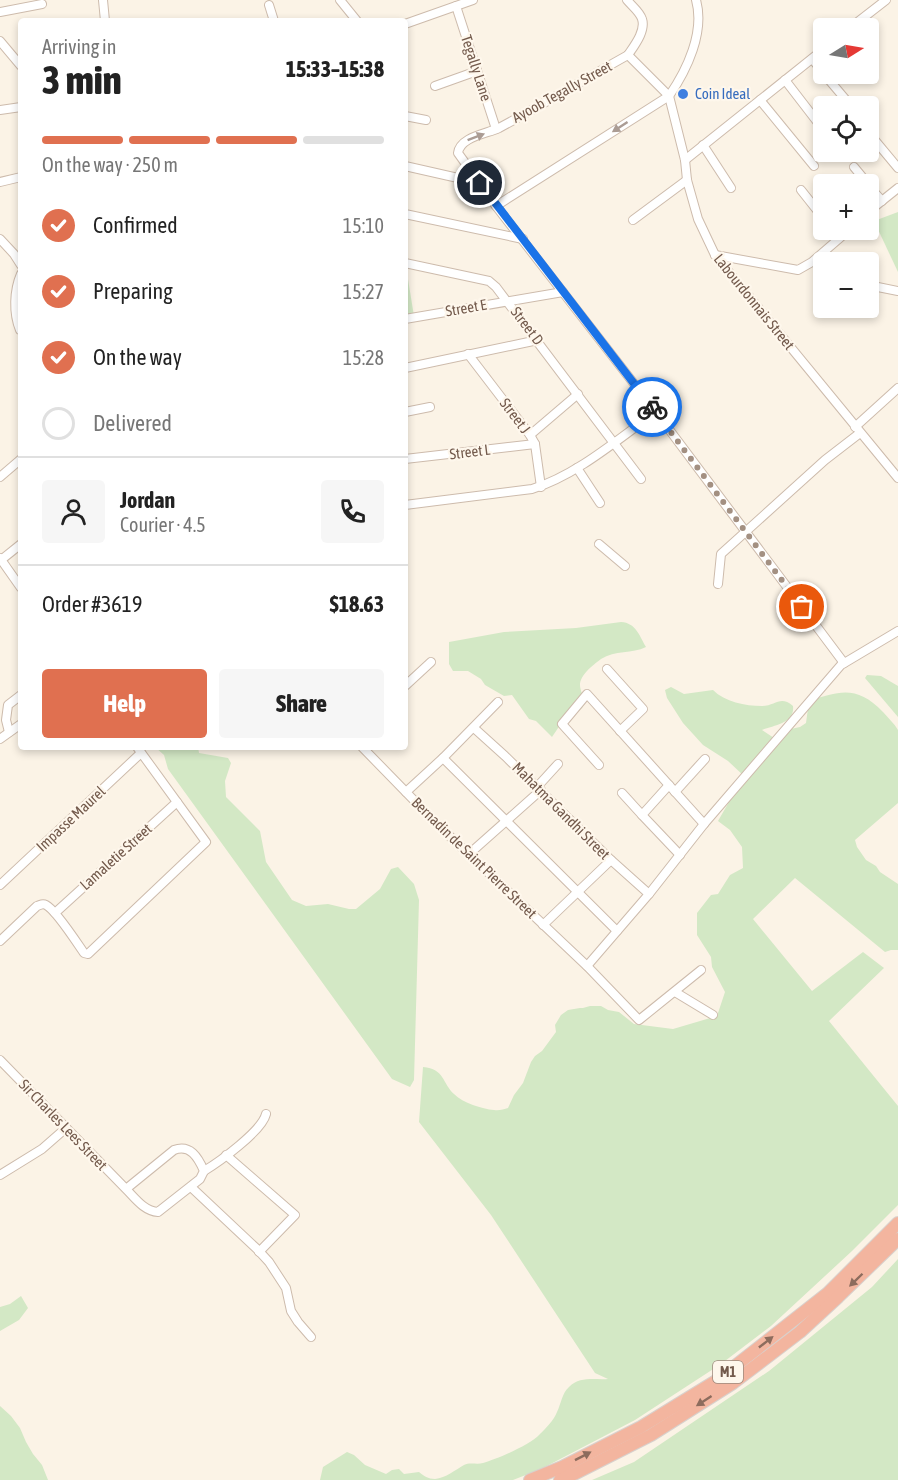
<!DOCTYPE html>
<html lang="en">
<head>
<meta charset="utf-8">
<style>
	body { margin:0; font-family:"Asap Condensed",sans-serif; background:#f6f6f6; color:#222; height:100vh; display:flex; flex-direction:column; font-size:22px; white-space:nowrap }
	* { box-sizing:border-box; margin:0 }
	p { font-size:20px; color:#767676 }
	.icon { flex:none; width:33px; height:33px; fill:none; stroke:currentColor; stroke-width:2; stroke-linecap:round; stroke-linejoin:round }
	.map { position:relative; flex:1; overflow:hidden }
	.panel { position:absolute; left:18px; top:18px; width:390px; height:732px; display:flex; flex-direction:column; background:#fff; border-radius:6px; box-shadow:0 3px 9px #0003 }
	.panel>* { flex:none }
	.needle { width:39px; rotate:79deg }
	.controls { position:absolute; left:813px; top:18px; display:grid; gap:12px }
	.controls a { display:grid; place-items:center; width:66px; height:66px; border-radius:6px; background:#fff; box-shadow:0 3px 9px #0003; font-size:30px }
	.pin { position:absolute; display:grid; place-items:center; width:51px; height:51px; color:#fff; margin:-26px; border:3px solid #fff; border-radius:50%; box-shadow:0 2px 6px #0007 }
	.courier { position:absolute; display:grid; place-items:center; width:60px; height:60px; margin:-30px; border:4px solid #1a73e8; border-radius:50%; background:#fff; color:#222; box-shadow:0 2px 8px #0007 }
	.overview em { font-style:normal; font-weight:800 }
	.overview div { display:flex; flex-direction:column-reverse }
	.overview { display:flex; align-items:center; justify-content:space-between; height:102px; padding:0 24px }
	h1 { font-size:39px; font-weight:800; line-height:45px }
	.bar { display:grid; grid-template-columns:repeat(4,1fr); gap:9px 6px; align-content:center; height:72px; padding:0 24px }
	.bar i { height:8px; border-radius:4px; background:#e0e0e0 }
	.bar .current { background:#e07050 }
	.bar p { grid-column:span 4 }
	.line { display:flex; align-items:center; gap:15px; padding:0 24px; border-top:2px solid #e0e0e0 }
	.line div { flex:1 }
	.round { display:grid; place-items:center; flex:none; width:63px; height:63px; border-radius:6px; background:#f6f6f6 }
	ol { padding:0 24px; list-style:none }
	li { display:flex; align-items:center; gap:18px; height:66px }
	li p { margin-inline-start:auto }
	li .icon { padding:6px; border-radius:50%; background:#e07050; color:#fff; stroke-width:4 }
	li:last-child { color:#767676 }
	li i { width:33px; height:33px; border:3px solid #e0e0e0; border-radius:50% }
	.action { display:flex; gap:12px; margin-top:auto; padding:12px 24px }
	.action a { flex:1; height:69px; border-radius:6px; background:#e07050; color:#fff; font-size:24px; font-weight:800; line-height:69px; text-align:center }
	.action a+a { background:#f6f6f6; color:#222 }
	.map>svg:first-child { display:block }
	.green { fill:#d3e8c5 }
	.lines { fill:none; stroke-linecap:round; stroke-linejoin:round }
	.minor-casing { stroke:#cdbbac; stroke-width:10 }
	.highway-casing { stroke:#d8d1cd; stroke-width:14 }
	.minor { stroke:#fff; stroke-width:8 }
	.highway { stroke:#f3b59f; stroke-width:12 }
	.oneway { fill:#ab9c94 }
	.oneway2 { fill:#8d6c5d }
	.done { stroke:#a39082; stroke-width:6; stroke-dasharray:0 10.8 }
	.route { stroke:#1a73e8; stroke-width:8 }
	.shop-dot { fill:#3f7fe0; stroke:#fef7ec; stroke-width:2 }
	.labels { text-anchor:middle; stroke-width:4.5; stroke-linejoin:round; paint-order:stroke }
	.shield { fill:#fef7ec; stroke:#9d897c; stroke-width:1.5 }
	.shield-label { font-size:14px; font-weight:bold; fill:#735a4c }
	.street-label { font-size:15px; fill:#735a4c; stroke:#fef7ec }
	.shop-label { font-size:15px; fill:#366cbe; stroke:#fef7ec; text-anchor:start }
</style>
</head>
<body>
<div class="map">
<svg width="898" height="1480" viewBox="0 0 898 1480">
	<rect width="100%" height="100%" fill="#fbf3e6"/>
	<!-- green -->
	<g class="green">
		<path d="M898,212V272L874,221Z"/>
		<path d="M405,267H406L414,316L405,317Z"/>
		<path d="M621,622C636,623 639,635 646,647C632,654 615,650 601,659C593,665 580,675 580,685C580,692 587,701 582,708C579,711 573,712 569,715C562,721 557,730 552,737L536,721L529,719L512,695L504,696L485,685L481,679L468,671H453L449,664V642L504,632L576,628Z"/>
		<path d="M867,675L881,676L898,686V717L865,678Z"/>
		<path d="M671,687L684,694L713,690C725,702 745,706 762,706C776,706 780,695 793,706C795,723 775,725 762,730L774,738L786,730L800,727L806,723L809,701C841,690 858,686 883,712C888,718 894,723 898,730V803L855,840L857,847L866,860L876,866L880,872L898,884V950H891L885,952L795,878L753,919L812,991L863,952L884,968L829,1021L898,1106V1205L852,1251L771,1326L721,1364L635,1420L541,1469L513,1480H320L323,1467L347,1452L354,1455L365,1465L386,1474L392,1470L399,1469L404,1474L419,1472C424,1476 428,1479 435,1479C446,1478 455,1470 464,1465C470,1462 477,1465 483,1463C497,1459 530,1445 540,1434C546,1428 554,1420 557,1412C561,1404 562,1393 569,1387C580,1376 594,1380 608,1379L595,1373L491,1215L419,1122L423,1067C445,1069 442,1083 454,1094C463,1103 482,1109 494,1110C499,1111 504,1109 508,1108L514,1095L523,1083L531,1062L535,1056L542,1051L556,1032L555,1025L561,1015L568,1010L580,1008H583L590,1006H601L608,1010L619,1012L634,1024L673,1029L717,1016L725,992L712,967L711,957L697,935V913L711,895L718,894L730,875L743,868L742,847L730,830L718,821L744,776L728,761L703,745L683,723L667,698L665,690Z"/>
		<path d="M155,747H198L199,753L228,758L231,763L225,781L226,797L260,831L266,862L292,900L306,906L328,904L349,909H356L380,889L391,869L398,867L414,884L419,900L414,1080L410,1087L392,1079L168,769L164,755Z"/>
		<path d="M898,1259V1480H592L634,1462L769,1371L872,1287Z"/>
		<path d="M21,1296L28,1308L19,1320L0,1331V1307L10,1304Z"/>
		<path d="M0,1406L11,1416L20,1428L26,1442L33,1454L42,1465L48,1480H0Z"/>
	</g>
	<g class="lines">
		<!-- minor casing -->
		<g class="minor-casing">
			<g id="minor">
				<path d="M103,0L105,21"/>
				<path d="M340,0L357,21"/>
				<path d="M627,0C632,6 640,12 642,19C646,31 634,46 628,55"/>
				<path d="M269,5L274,21"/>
				<path d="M456,6L496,129"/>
				<path d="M0,12L42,4"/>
				<path d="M405,24L473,0"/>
				<path d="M850,28L886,0"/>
				<path d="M0,41L21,66"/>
				<path d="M628,55C585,79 542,105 499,128C486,134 460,137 458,153L496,206L656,412L844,663"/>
				<path d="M628,55L669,96"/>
				<path d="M812,59L824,73"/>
				<path d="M824,74L846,100"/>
				<path d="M785,80L822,128"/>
				<path d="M435,86L477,71"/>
				<path d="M669,96L685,160L687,180L698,219L715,255L898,478"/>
				<path d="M760,100L814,166"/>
				<path d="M0,110L21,107"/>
				<path d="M405,116L426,120"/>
				<path d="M868,132L898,168"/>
				<path d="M703,145L731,188"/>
				<path d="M685,160L824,49"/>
				<path d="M405,166L480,183"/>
				<path d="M854,167L868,184"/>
				<path d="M0,182L21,177"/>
				<path d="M868,185L882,201"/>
				<path d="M801,190L824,219"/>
				<path d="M496,206L669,96C687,70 705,32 696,0"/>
				<path d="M868,212L898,188"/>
				<path d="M405,214L523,239"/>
				<path d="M633,220L687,180"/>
				<path d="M832,230L839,238"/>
				<path d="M0,239L14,254L21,265"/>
				<path d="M715,255L798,270L812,262L849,230"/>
				<path d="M405,263L489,281L496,287L641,479"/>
				<path d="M868,285L898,291"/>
				<path d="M405,319L563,292"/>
				<path d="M20,330C13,313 14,290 21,274"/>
				<path d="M468,354L530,435L535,444L541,487"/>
				<path d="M405,368L538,340"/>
				<path d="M405,412L430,407"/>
				<path d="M855,427L898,388"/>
				<path d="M530,435L578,394"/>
				<path d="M405,459L535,444"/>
				<path d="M577,468L600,503"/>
				<path d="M0,477L21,459"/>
				<path d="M405,505L532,489C577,475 618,439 656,412"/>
				<path d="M599,544L625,566"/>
				<path d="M0,558L21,588"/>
				<path d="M1,560L21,544"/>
				<path d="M718,584L721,554L825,460L860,433"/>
				<path d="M607,669L643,709L620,731"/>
				<path d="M405,686L431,662"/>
				<path d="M474,728L505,756L611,860L649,894"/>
				<path d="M9,732L6,720L8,705L21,695"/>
				<path d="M0,739L21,724"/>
				<path d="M362,747L441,828L587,966L639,1020L701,970"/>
				<path d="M443,758L617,931"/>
				<path d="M599,765L562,724L587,694L704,824"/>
				<path d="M669,785L642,815L680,855"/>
				<path d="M537,787L558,764"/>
				<path d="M406,792L443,758L498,702"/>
				<path d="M675,792L705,759"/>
				<path d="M622,793L642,815"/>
				<path d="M469,854L541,790"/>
				<path d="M0,885L141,753"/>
				<path d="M55,913L177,802"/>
				<path d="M543,925L611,860"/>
				<path d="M0,941L37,906C41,905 42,903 46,905C56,910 77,943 84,953L88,954L206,842L137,747"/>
				<path d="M587,966L649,894L704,824L841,665L898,631"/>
				<path d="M675,992L713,1015"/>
				<path d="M0,1060L126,1189C135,1198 144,1211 158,1212L200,1179L204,1171C198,1157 190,1144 174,1150L126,1189"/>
				<path d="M226,1155L295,1215L259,1252"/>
				<path d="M204,1171C219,1162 262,1131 266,1114"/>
				<path d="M0,1175L42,1149L66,1128"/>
				<path d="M191,1187L257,1249L269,1262L286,1288L291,1311L298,1322L311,1337"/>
			</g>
		</g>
		<!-- highway casing -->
		<g class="highway-casing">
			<g id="highway">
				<path d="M530,1480L562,1467L641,1427L716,1381L828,1293L898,1223"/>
				<path d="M560,1480L576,1473L651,1435L733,1383L800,1332L838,1297L898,1239"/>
			</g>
		</g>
		<!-- minor -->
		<use href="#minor" class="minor"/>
		<!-- highway -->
		<use href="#highway" class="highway"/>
	</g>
	<!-- one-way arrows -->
	<defs><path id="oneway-solid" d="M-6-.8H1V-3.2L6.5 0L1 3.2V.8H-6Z" transform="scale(1.5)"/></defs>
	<g class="oneway">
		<use href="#oneway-solid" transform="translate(620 127) rotate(147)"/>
		<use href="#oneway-solid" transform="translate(476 137) rotate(-21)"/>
	</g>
	<g class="oneway2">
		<use href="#oneway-solid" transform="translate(856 1280) rotate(136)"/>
		<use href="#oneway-solid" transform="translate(766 1342) rotate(-38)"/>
		<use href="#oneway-solid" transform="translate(704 1401) rotate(147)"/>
		<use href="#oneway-solid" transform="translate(583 1456) rotate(-27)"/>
	</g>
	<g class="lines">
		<!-- done -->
		<path class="done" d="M652,407L802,607"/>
		<!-- route -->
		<path class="route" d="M480,183L652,407"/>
	</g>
	<!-- markers -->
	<circle class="shop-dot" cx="683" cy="94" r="6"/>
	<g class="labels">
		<!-- shield labels -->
		<rect class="shield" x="713" y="1361" width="30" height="22" rx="4.5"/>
		<g class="shield-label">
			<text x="728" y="1377">M1</text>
		</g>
		<!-- street labels -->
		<g class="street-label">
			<text transform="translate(476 68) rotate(72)" y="5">Tegally Lane</text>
			<text transform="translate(562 92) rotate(-29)" y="5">Ayoob Tegally Street</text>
			<text transform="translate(754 302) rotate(51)" y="5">Labourdonnais Street</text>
			<text transform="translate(466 308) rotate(-10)" y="5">Street E</text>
			<text transform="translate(527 326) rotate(53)" y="5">Street D</text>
			<text transform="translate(515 416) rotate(53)" y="5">Street J</text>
			<text transform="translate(470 452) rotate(-7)" y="5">Street L</text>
			<text transform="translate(561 811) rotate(45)" y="5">Mahatma Gandhi Street</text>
			<text transform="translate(71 819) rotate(-43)" y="5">Impasse Maurel</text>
			<text transform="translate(116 857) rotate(-42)" y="5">Lamaletie Street</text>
			<text transform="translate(474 858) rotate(44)" y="5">Bernadin de Saint Pierre Street</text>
			<text transform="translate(63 1125) rotate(46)" y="5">Sir Charles Lees Street</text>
		</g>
		<!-- shop labels -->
		<g class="shop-label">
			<text x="695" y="99">Coin Ideal</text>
		</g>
	</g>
</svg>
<div class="controls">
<a><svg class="needle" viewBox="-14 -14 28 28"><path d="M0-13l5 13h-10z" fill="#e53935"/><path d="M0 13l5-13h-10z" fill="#767676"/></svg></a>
<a><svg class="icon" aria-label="locate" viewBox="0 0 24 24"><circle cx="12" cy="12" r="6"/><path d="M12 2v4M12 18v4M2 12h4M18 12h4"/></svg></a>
<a>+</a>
<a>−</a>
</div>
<div class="pin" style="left:802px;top:607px;background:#ea580c"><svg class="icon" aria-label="bag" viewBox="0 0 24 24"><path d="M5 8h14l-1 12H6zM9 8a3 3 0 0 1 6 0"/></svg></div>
<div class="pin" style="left:480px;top:183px;background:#1f2937"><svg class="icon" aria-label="home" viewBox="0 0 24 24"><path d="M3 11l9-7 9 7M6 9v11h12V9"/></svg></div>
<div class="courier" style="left:652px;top:407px"><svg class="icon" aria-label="bike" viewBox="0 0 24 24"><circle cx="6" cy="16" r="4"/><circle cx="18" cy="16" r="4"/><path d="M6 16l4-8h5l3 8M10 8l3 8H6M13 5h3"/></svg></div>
<section class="panel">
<div class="overview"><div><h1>3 min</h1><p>Arriving in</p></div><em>15:33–15:38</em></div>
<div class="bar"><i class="current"></i><i class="current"></i><i class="current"></i><i></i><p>On the way · 250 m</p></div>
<ol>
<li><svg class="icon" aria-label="check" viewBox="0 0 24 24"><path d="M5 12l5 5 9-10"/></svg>Confirmed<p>15:10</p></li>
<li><svg class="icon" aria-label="check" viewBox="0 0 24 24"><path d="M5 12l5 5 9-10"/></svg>Preparing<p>15:27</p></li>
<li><svg class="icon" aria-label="check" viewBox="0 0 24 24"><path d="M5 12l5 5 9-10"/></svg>On the way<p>15:28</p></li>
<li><i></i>Delivered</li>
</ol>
<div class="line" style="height:108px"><a class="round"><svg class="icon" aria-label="person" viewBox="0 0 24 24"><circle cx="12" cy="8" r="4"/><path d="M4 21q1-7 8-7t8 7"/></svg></a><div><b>Jordan</b><p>Courier · 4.5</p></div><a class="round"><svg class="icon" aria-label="phone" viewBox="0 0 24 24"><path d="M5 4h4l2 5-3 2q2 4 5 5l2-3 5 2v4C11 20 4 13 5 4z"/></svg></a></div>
<div class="line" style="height:78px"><div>Order #3619</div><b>$18.63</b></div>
<div class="action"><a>Help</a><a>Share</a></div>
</section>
</div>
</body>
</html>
